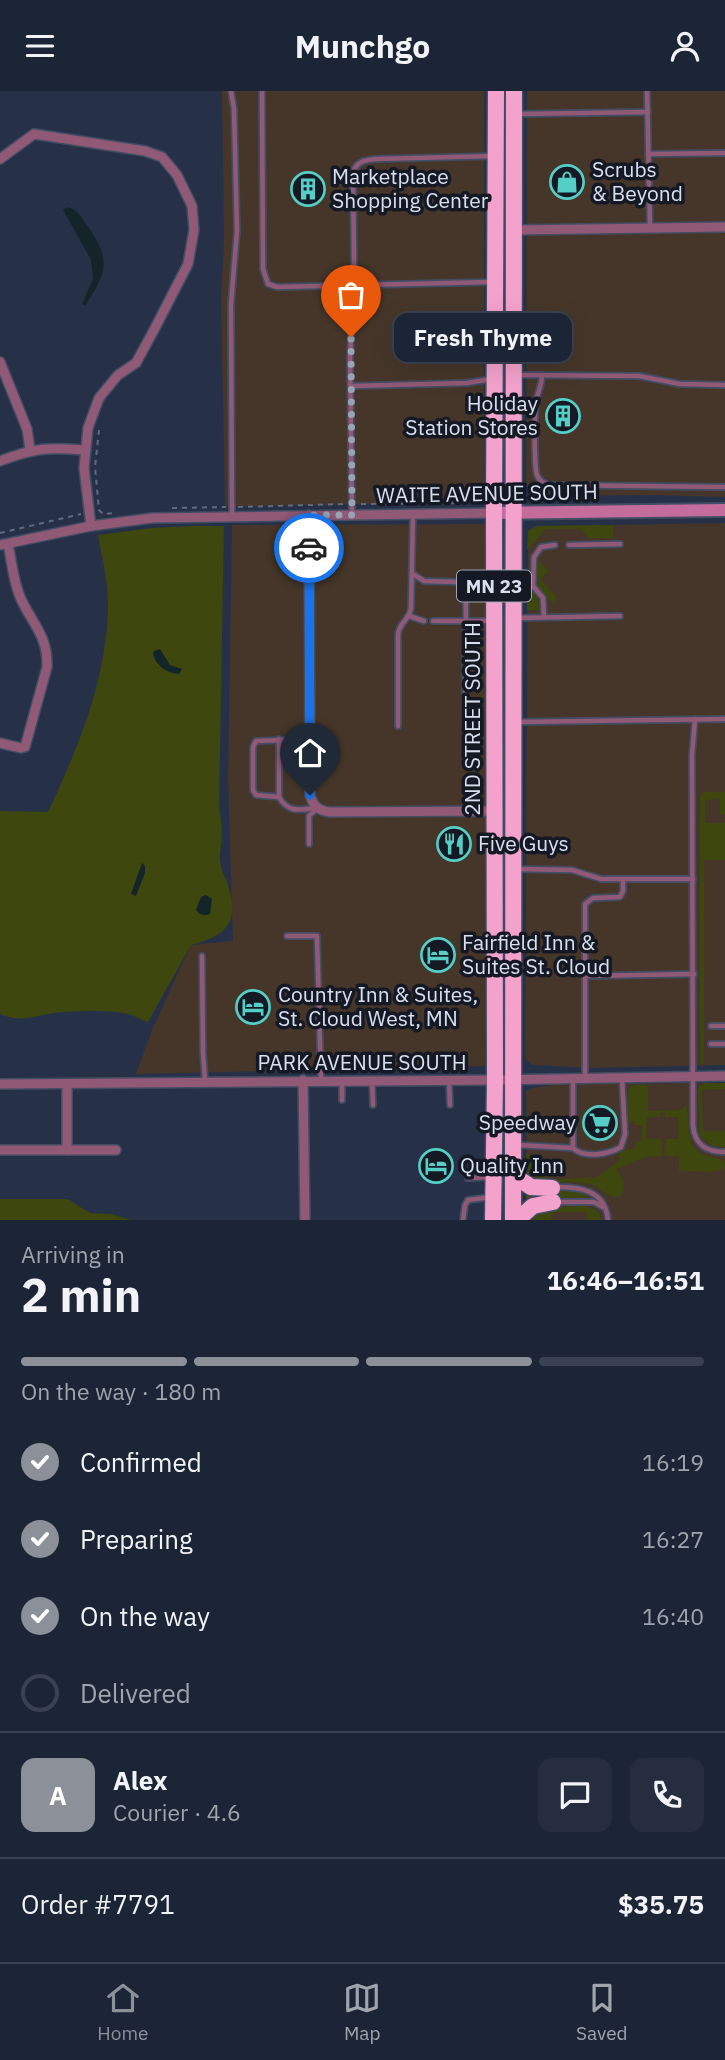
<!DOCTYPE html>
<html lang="en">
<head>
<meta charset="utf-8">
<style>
	body { margin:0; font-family:"IBM Plex Sans",sans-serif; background:#252d3e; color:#f1f3f6; height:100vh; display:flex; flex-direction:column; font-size:26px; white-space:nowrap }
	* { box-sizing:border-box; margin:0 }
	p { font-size:23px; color:#a0a5ad }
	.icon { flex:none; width:38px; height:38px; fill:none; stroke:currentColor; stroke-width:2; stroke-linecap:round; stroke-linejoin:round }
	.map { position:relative; height:1129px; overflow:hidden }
	.drawer { display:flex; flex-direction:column; background:#1c2536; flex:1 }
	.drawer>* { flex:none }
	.pin { position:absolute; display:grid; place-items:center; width:60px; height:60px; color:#fff; margin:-72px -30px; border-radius:50% 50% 50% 0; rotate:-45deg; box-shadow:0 0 7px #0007 }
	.pin .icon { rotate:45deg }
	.courier { position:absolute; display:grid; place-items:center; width:70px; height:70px; margin:-35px; border:5px solid #1a73e8; border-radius:50%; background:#fff; color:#222; box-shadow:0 2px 9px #0007 }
	.bubble { position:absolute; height:49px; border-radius:14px; background:#1c2536; box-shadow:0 7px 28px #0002,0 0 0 2px #3a4251; font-size:23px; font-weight:700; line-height:49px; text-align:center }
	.overview em { font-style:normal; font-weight:700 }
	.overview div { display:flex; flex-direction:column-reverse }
	.overview { display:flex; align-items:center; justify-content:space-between; height:119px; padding:0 21px }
	h1 { font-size:46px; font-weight:700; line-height:52px }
	.bar { display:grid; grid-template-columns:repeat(4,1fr); gap:10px 7px; align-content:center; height:84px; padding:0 21px }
	.bar i { height:9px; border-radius:5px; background:#3a4251 }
	.bar .active { background:#8c9099 }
	.bar p { grid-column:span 4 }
	.line { display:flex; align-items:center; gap:18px; padding:0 21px; border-top:2px solid #3a4251 }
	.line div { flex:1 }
	.round { display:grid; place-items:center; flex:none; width:74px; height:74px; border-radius:14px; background:#252d3e }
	ol { padding:0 21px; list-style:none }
	li { display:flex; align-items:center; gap:21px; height:77px }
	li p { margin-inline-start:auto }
	li .icon { padding:7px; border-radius:50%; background:#8c9099; color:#fff; stroke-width:4 }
	li:last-child { color:#a0a5ad }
	li i { width:38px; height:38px; border:4px solid #3a4251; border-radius:50% }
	header { display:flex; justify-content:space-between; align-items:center; height:91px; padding:0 21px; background:#1c2536; font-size:32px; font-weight:700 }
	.menu { display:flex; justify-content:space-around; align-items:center; height:98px; border-top:2px solid #3a4251; background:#1c2536; font-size:19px; color:#a0a5ad }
	.menu a { display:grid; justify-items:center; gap:4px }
	.menu .active { color:#8c9099 }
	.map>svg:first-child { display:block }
	.commercial { fill:#453629 }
	.green { fill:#3e470d }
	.water { fill:#142529 }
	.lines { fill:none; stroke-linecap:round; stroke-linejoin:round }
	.lane-casing { stroke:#424d63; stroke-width:8 }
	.street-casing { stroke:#424d63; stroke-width:12 }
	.secondary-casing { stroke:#424d63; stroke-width:16 }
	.highway-casing { stroke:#424d63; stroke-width:19 }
	.path { stroke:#606a7f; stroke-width:2; stroke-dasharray:5 5; stroke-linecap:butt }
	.lane { stroke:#905976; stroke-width:4.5 }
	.street { stroke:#905976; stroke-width:9 }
	.secondary { stroke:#c46d9c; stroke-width:12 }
	.highway { stroke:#f3a2cc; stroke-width:16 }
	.done { stroke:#9aa3b5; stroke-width:7; stroke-dasharray:0 12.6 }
	.route { stroke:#1a73e8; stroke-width:9 }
	.labels { text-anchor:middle; stroke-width:7; stroke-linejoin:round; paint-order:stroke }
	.shield { fill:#141924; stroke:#9da4b2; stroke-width:2 }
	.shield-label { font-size:19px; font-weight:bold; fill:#d8e0ef }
	.poi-label { font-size:21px; fill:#d8e0ef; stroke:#141924; text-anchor:start }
	.street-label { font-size:21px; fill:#d8e0ef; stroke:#141924 }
</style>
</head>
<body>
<header><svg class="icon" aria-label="menu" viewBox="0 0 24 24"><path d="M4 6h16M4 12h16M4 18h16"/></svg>Munchgo<svg class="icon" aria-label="person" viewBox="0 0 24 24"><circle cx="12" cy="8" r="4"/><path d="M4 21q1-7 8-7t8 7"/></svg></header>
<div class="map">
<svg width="725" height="1129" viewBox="0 0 725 1129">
	<rect width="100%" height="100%" fill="#263148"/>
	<!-- commercial -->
	<g class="commercial">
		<path d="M222,0H484V396L481,406L476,411L225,416L221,207L224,149Z"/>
		<path d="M527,0H725V406L655,404L539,405L528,400L526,390Z"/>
		<path d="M725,432V974L591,977L532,974L526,969L525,963L528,440L542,435Z"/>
		<path d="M485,433V975L136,983L152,939L191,854L233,850L228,688L232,434Z"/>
		<path d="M725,992V1129H527L526,1000L537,996L559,993Z"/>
	</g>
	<!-- green -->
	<g class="green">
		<path d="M613,434V446L611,447H588L580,438H546L527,459L528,440L536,435Z"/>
		<path d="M194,435H224L219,715C220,724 222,733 222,743C222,754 218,764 221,775C222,781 225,786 227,791C240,830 229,844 191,854L148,931C141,929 134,924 127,923C107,918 75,920 54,922C34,925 20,932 0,923V720L48,721C79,655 107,588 108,514C108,491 102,467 98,444L152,437Z"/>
		<path d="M540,471L549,480L540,489L557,506L555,510H549L538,496L536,474Z"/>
		<path d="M527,495L538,507L539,519H527Z"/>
		<path d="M703,701H725V723L720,724V708L705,709V732H725V769H704V972L700,974V706Z"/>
		<path d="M704,992H725V998L702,999L703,1040H725V1056L712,1055L700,1045L698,997Z"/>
		<path d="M645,993L648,996V1020L680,1019L686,1014C693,1045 680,1061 722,1068L725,1072L724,1078L712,1081L679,1080V1066L664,1064L666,1048H678V1026H665V1022H660V1026H647L646,1048H660L662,1051V1065L645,1066L617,1078L624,1090L622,1104C610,1111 604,1098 593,1094C574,1088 549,1093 530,1093L526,1090V1063L531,1065L532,1085H546L547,1089L597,1086L620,1069L618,1061L635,1057V1052L642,1049V1035L635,1034L634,1030L627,1031L628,998L634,994Z"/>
		<path d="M526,1099L584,1100L588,1104L584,1108H545L526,1114Z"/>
		<path d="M0,1108H67L90,1122L111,1123L131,1129H0Z"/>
		<path d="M586,1115L596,1119L602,1129H588L586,1121H553L551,1129H527L529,1124L550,1116Z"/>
	</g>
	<!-- water -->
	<g class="water">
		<path d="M68,116C78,119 81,126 87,134C112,169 107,181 85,215L82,213L93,188L91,169L63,119Z"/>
		<path d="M160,558L170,574L182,578L179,583C167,582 156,575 153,563L154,560Z"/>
		<path d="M142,772L145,775V782L136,805L131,803Z"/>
		<path d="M206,804L212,808L210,823C203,825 200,824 196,819L201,806Z"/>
	</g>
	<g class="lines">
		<!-- lane casing -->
		<g class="lane-casing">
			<g id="lane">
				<path d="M231,0L234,18L237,140L231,213L232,424"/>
				<path d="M262,0L263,178L268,193L277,196L491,191"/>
				<path d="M647,0L650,136"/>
				<path d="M519,23L648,21"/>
				<path d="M648,63L725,62"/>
				<path d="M518,284L639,285L680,293L725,294"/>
				<path d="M542,284C542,293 539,298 537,306C534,315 534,375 537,384C539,390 544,392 549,394L725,396"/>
				<path d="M351,295L467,292L491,288"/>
				<path d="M352,423L350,269L354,170L353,81C357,70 365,69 376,68L493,65"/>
				<path d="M569,454L620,453"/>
				<path d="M413,483L424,490L459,491L466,501L465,635"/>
				<path d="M409,525L424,530"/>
				<path d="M544,526L543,507L533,495L534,466L541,456L555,454"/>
				<path d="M516,527L620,525"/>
				<path d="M433,530H490"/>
				<path d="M695,628L692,664L693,1035C695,1054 706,1061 725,1061"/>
				<path d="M517,631L725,628"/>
				<path d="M398,635V543C399,532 410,528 411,517L413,423"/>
				<path d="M310,648L256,650L253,656V699L256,704L279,706C288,722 299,719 316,717"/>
				<path d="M279,706V648"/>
				<path d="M309,753V725L316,718"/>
				<path d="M517,778L572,779L601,788H693"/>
				<path d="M287,845H317L321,989"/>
				<path d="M202,865L203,961L205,990"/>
				<path d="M585,885L694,883"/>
				<path d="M711,935H725"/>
				<path d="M711,953H725"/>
				<path d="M585,986V813L593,807L620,806L623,800V788"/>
				<path d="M342,989V1009"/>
				<path d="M372,990L373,1014"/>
				<path d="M449,990L450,1014"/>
				<path d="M518,1054L573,1057V988"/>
				<path d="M573,1057C585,1068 609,1063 621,1056L625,1043L622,987"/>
				<path d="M468,1087L492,1086"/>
				<path d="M556,1096C581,1096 605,1099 608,1129"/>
				<path d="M557,1111H594L603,1116"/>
				<path d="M463,1129L465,1114L468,1109L491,1106"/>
			</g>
		</g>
		<!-- street casing -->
		<g class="street-casing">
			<g id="street">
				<path d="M0,68L34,43L145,60L162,66L177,84L192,115L194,139L188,173L155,237L136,272L118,284L99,307L88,337L84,377L91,435"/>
				<path d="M513,139L725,136"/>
				<path d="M0,271L27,338L30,358"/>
				<path d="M0,370C34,357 48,356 84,359"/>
				<path d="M309,424L310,704C313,715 319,720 330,721L495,720"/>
				<path d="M0,454L91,435L152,427L494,422"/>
				<path d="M0,652L21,657L25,656L47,576C48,545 33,534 21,508C13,491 12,471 8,453"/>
				<path d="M303,989L305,1129"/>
				<path d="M0,993L495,989L725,985"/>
				<path d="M67,993V1059"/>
				<path d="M0,1059H116"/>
			</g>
		</g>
		<!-- secondary casing -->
		<g class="secondary-casing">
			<path id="secondary" d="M494,422L725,419"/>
		</g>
		<!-- highway casing -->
		<g class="highway-casing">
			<g id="highway">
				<path d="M513,1084L531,1096L552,1097"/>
				<path d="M493,1129L495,989L494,422L496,0"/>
				<path d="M513,1129L514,0"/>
				<path d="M517,1129L533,1115L553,1111"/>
			</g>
		</g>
		<!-- path -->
		<g class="path">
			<path d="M99,339L95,376L99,419L103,423L117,422"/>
			<path d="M361,413L473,412L482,405"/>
			<path d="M238,416L345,413"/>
			<path d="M172,417L226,416"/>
			<path d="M0,442L81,423"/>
		</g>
		<!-- lane -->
		<use href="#lane" class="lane"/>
		<!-- street -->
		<use href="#street" class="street"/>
		<!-- secondary -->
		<use href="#secondary" class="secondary"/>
		<!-- highway -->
		<use href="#highway" class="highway"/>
	</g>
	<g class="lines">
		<!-- done -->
		<path class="done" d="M309,457V424H352L351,246"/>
		<!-- route -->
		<path class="route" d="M309,457L310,704"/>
	</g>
	<!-- icons -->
	<defs>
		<g id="shop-ring" transform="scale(1.75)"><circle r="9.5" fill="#141924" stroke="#55cec6" stroke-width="1.5"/><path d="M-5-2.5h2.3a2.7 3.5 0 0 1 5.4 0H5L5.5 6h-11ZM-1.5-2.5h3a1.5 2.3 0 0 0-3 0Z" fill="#55cec6"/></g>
		<g id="building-ring" transform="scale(1.75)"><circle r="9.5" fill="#141924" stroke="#55cec6" stroke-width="1.5"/><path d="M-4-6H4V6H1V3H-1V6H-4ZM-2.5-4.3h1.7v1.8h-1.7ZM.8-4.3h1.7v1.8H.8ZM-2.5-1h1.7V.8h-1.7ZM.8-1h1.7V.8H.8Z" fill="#55cec6"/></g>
		<g id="restaurant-ring" transform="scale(1.75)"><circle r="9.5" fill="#141924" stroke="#55cec6" stroke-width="1.5"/><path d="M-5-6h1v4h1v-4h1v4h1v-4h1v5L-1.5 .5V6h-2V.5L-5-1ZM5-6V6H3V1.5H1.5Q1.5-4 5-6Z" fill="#55cec6"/></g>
		<g id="hotel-ring" transform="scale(1.75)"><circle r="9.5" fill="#141924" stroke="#55cec6" stroke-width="1.5"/><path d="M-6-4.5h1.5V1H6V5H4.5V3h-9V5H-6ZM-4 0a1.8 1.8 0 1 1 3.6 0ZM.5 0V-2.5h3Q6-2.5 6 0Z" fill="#55cec6"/></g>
		<g id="supermarket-ring" transform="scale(1.75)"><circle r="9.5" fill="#141924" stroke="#55cec6" stroke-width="1.5"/><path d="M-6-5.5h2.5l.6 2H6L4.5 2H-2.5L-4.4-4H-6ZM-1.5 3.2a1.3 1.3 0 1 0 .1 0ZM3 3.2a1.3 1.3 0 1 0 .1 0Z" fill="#55cec6"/></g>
	</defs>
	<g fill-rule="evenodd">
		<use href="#shop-ring" x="567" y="91"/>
		<use href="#building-ring" x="308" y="98"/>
		<use href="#building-ring" x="563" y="325"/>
		<use href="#restaurant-ring" x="454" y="753"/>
		<use href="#hotel-ring" x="438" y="864"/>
		<use href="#hotel-ring" x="253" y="916"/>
		<use href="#supermarket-ring" x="600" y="1032"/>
		<use href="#hotel-ring" x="436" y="1075"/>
	</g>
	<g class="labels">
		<!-- shield labels -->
		<rect class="shield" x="457" y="479.5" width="74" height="31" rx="5"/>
		<g class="shield-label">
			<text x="494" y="502">MN 23</text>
		</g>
		<!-- poi labels -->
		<g class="poi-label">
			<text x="592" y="86">Scrubs<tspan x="592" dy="24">&amp; Beyond</tspan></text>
			<text x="332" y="93">Marketplace<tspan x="332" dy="24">Shopping Center</tspan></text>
			<text x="538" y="320" text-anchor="end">Holiday<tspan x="538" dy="24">Station Stores</tspan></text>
			<text x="478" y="760">Five Guys</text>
			<text x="462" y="859">Fairfield Inn &amp;<tspan x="462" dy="24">Suites St. Cloud</tspan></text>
			<text x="278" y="911">Country Inn &amp; Suites,<tspan x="278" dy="24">St. Cloud West, MN</tspan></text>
			<text x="576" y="1039" text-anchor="end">Speedway</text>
			<text x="460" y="1082">Quality Inn</text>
		</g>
		<!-- street labels -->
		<g class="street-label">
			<text transform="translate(487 403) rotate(-1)" y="7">WAITE AVENUE SOUTH</text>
			<text transform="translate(473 628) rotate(-90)" y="7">2ND STREET SOUTH</text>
			<text x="362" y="979">PARK AVENUE SOUTH</text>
		</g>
	</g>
</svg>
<div class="pin" style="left:351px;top:246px;background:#ea580c"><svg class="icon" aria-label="bag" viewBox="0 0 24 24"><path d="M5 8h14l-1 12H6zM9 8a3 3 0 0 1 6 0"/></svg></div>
<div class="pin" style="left:310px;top:704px;background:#1f2937"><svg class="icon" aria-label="home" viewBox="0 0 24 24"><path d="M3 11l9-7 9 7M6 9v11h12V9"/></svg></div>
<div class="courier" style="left:309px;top:457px"><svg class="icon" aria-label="car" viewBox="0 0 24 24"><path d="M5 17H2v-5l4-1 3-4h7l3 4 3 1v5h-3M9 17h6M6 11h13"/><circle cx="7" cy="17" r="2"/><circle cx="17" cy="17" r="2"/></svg></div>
<div class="bubble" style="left:394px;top:222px;width:178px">Fresh Thyme</div>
</div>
<section class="drawer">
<div class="overview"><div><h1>2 min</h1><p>Arriving in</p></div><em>16:46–16:51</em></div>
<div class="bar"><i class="active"></i><i class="active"></i><i class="active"></i><i></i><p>On the way · 180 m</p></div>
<ol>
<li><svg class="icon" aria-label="check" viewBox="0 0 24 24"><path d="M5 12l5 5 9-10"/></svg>Confirmed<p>16:19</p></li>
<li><svg class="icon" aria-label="check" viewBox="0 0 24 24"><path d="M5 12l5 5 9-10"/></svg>Preparing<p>16:27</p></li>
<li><svg class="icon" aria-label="check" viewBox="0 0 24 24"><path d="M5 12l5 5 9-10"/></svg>On the way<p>16:40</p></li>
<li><i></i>Delivered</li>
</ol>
<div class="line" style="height:126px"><b class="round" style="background:#8c9099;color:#fff">A</b><div><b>Alex</b><p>Courier · 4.6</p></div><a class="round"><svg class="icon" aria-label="chat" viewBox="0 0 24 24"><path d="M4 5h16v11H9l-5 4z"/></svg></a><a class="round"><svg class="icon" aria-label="phone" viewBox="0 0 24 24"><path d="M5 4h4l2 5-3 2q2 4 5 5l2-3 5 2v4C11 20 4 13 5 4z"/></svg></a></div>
<div class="line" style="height:91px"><div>Order #7791</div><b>$35.75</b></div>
</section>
<nav class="menu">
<a class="active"><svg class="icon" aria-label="home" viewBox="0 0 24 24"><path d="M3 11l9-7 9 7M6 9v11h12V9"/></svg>Home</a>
<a><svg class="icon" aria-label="map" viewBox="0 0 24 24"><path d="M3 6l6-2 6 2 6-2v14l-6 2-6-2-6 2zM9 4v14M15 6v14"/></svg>Map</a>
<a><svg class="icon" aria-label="saved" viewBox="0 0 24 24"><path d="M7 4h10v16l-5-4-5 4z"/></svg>Saved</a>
</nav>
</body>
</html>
